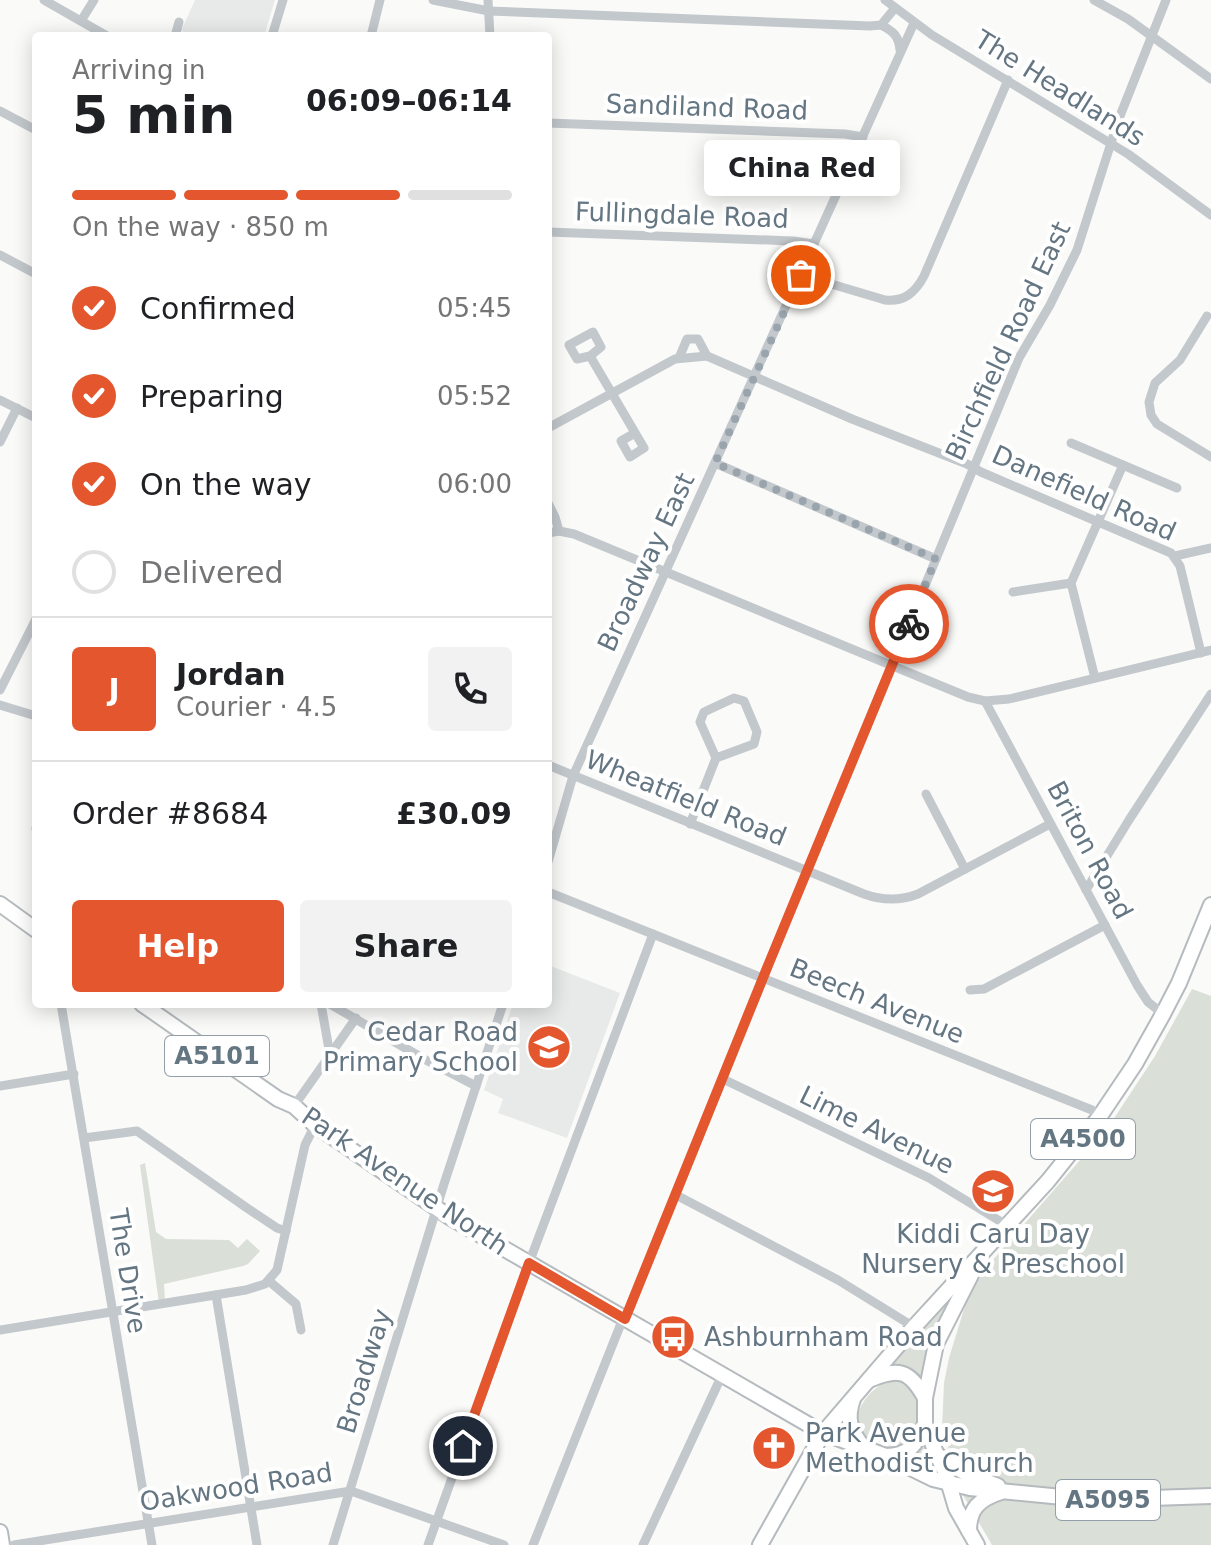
<!DOCTYPE html>
<html lang="en">
<head>
<meta charset="utf-8">
<style>
	body { margin:0; font-family:"DejaVu Sans",sans-serif; background:#f2f2f2; color:#202124; height:100vh; display:flex; flex-direction:column; font-size:30px; white-space:nowrap }
	* { box-sizing:border-box; margin:0 }
	p { font-size:26px; color:#757577 }
	.icon { flex:none; width:44px; height:44px; fill:none; stroke:currentColor; stroke-width:2; stroke-linecap:round; stroke-linejoin:round }
	.map { position:relative; flex:1; overflow:hidden }
	.side { position:absolute; left:32px; top:32px; width:520px; height:976px; display:flex; flex-direction:column; background:#fff; border-radius:8px; box-shadow:0 4px 20px #0003 }
	.side>* { flex:none }
	.pin { position:absolute; display:grid; place-items:center; width:68px; height:68px; color:#fff; margin:-34px; border:4px solid #fff; border-radius:50%; box-shadow:0 2px 8px #0007 }
	.courier { position:absolute; display:grid; place-items:center; width:80px; height:80px; margin:-40px; border:6px solid #e4572e; border-radius:50%; background:#fff; color:#222; box-shadow:0 2px 10px #0007 }
	.bubble { position:absolute; height:56px; border-radius:8px; background:#fff; box-shadow:0 4px 20px #0003; font-size:26px; font-weight:600; line-height:56px; text-align:center }
	.headline em { font-style:normal; font-weight:600 }
	.headline div { display:flex; flex-direction:column-reverse }
	.headline { display:flex; align-items:center; justify-content:space-between; height:136px; padding:0 40px }
	h1 { font-size:52px; font-weight:600; line-height:60px }
	.bar { display:grid; grid-template-columns:repeat(4,1fr); gap:12px 8px; align-content:center; height:96px; padding:0 40px }
	.bar i { height:10px; border-radius:6px; background:#e0e0e0 }
	.bar .on { background:#e4572e }
	.bar p { grid-column:span 4 }
	.line { display:flex; align-items:center; gap:20px; padding:0 40px; border-top:2px solid #e0e0e0 }
	.line div { flex:1 }
	.round { display:grid; place-items:center; flex:none; width:84px; height:84px; border-radius:8px; background:#f2f2f2 }
	ol { padding:0 40px; list-style:none }
	li { display:flex; align-items:center; gap:24px; height:88px }
	li p { margin-inline-start:auto }
	li .icon { padding:8px; border-radius:50%; background:#e4572e; color:#fff; stroke-width:4 }
	li:last-child { color:#757577 }
	li i { width:44px; height:44px; border:4px solid #e0e0e0; border-radius:50% }
	.action { display:flex; gap:16px; margin-top:auto; padding:16px 40px }
	.action a { flex:1; height:92px; border-radius:8px; background:#e4572e; color:#fff; font-size:32px; font-weight:600; line-height:92px; text-align:center }
	.action a+a { background:#f2f2f2; color:#202124 }
	.map>svg:first-child { display:block }
	.built { fill:#e8e9e9 }
	.green { fill:#dadfd7 }
	.lines { fill:none; stroke-linecap:round; stroke-linejoin:round }
	.primary-casing { stroke:#b5babe; stroke-width:18 }
	.minor { stroke:#c3c8cc; stroke-width:9 }
	.primary { stroke:#fff; stroke-width:14 }
	.done { stroke:#99a4ac; stroke-width:8; stroke-dasharray:0 14.4 }
	.route { stroke:#e4572e; stroke-width:10 }
	.labels { text-anchor:middle; stroke-width:8; stroke-linejoin:round; paint-order:stroke }
	.shield { fill:#fff; stroke:#939fa8; stroke-width:2 }
	.shield-label { font-size:24px; font-weight:bold; fill:#657683 }
	.street-label { font-size:26px; fill:#657683; stroke:#fff }
	.poi-label { font-size:26px; fill:#657683; stroke:#fff; text-anchor:start }
</style>
</head>
<body>
<div class="map">
<svg width="1211" height="1545" viewBox="0 0 1211 1545">
	<rect width="100%" height="100%" fill="#fafaf8"/>
	<!-- built -->
	<g class="built">
		<path d="M195,0H275L264,36H200L181,31Z"/>
		<path d="M548,965L620,993L567,1138L498,1113L503,1099L484,1090L513,1004H548Z"/>
	</g>
	<!-- green -->
	<g class="green">
		<path d="M1192,989L1211,996V1545H992L949,1471L944,1455L949,1446L942,1429L944,1383L949,1358L969,1293L992,1261L1107,1129L1155,1056Z"/>
		<path d="M145,1163L156,1232L166,1239L229,1240L238,1248L247,1239L260,1251L248,1264L243,1266L164,1284L165,1302L159,1303L140,1165Z"/>
		<path d="M942,1305L947,1309L924,1384C913,1367 904,1369 886,1369Z"/>
		<path d="M895,1379L902,1380L908,1384L916,1395L917,1427L906,1445L892,1449C886,1447 881,1441 875,1440C867,1438 870,1443 864,1436C845,1415 873,1383 895,1379Z"/>
		<path d="M926,1440L941,1476L928,1471L907,1458L920,1449Z"/>
	</g>
	<g class="lines">
		<!-- primary casing -->
		<g class="primary-casing">
			<g id="primary">
				<path d="M0,904L36,930"/>
				<path d="M142,1004L278,1099L294,1106L315,1125L451,1218L823,1433L886,1456L933,1479L970,1488L1093,1500L1211,1496"/>
				<path d="M972,1273L936,1344L925,1398V1424L936,1453L945,1471L956,1508L977,1545"/>
				<path d="M869,1380C898,1368 909,1369 925,1398"/>
				<path d="M853,1399C846,1419 850,1430 863,1447"/>
				<path d="M886,1456C910,1455 916,1445 925,1424"/>
				<path d="M939,1456L965,1473L998,1486"/>
				<path d="M969,1531C969,1509 979,1499 1001,1492"/>
				<path d="M0,1532L2,1545"/>
				<path d="M760,1545L823,1433L914,1327L1048,1181L1100,1116L1135,1064L1163,1014L1179,983L1211,905"/>
			</g>
		</g>
		<!-- minor -->
		<g class="minor">
			<path d="M44,0L107,36"/>
			<path d="M433,0L489,11L870,26L881,25L895,8"/>
			<path d="M488,0L490,36"/>
			<path d="M885,0L932,35L1128,154L1211,215"/>
			<path d="M1094,0L1128,19L1211,79"/>
			<path d="M81,21L94,0"/>
			<path d="M881,25C893,31 899,36 900,50"/>
			<path d="M175,36L179,22"/>
			<path d="M272,36L283,0"/>
			<path d="M371,36L380,0"/>
			<path d="M0,111L36,130"/>
			<path d="M548,123L845,134L863,137"/>
			<path d="M548,232L793,241L814,244"/>
			<path d="M0,255L36,274"/>
			<path d="M801,275L885,300C904,302 915,293 924,276L1008,80"/>
			<path d="M1207,316L1180,360L1155,383L1149,402L1151,415L1157,424L1211,457"/>
			<path d="M590,356L601,347L593,332L569,345L577,359L590,356L644,448L630,457L621,441L635,433"/>
			<path d="M679,358L687,339H698L707,356"/>
			<path d="M0,400L36,418"/>
			<path d="M548,428L675,359L707,356L852,419L967,464L981,472L1171,553L1180,566L1201,653"/>
			<path d="M0,442L17,408"/>
			<path d="M1071,443L1177,488"/>
			<path d="M715,463L936,559"/>
			<path d="M548,503L555,517L559,531"/>
			<path d="M548,533L559,531L574,534L968,697L985,701L1009,699L1211,650"/>
			<path d="M1175,556L1211,548"/>
			<path d="M1013,592L1071,583"/>
			<path d="M1095,678L1071,583L1123,465"/>
			<path d="M0,690L36,619"/>
			<path d="M985,701L1137,985L1148,1002L1163,1014"/>
			<path d="M0,705L36,716"/>
			<path d="M548,765L864,894C883,901 900,901 918,894L1050,824"/>
			<path d="M926,794L965,869"/>
			<path d="M690,824L716,758L700,722L704,712L734,698L744,701L757,732L754,744L716,758"/>
			<path d="M36,828V829"/>
			<path d="M548,862L573,776L914,23"/>
			<path d="M1086,890L1129,820L1211,694"/>
			<path d="M548,892L1092,1110L1100,1116"/>
			<path d="M970,990L984,989L1105,925"/>
			<path d="M61,1004L152,1545"/>
			<path d="M330,1004L424,1059L476,1086"/>
			<path d="M330,1055L356,1018"/>
			<path d="M723,1079L929,1178L1008,1226"/>
			<path d="M0,1086L74,1074"/>
			<path d="M294,1106L330,1055L321,1004"/>
			<path d="M84,1138L137,1131L247,1208L277,1228L286,1231"/>
			<path d="M676,1195L838,1280L914,1327"/>
			<path d="M269,1281L296,1304L301,1330"/>
			<path d="M216,1295L257,1545"/>
			<path d="M0,1330L246,1290L265,1284L277,1270L305,1145L315,1125"/>
			<path d="M14,1545L351,1491L504,1545"/>
			<path d="M333,1545L444,1184L503,1004"/>
			<path d="M428,1545L529,1263L653,934"/>
			<path d="M533,1545L620,1326L625,1319L769,963L1019,358L1050,305L1077,250L1118,121L1166,0"/>
			<path d="M643,1545L722,1375"/>
		</g>
		<!-- primary -->
		<use href="#primary" class="primary"/>
	</g>
	<g class="lines">
		<!-- done -->
		<path class="done" d="M801,275L715,463L936,559L909,624"/>
		<!-- route -->
		<path class="route" d="M463,1446L529,1263L625,1319L769,963L909,624"/>
	</g>
	<!-- icons -->
	<defs>
		<g id="school-disc" transform="scale(2.3)"><circle r="9.5" fill="#e4572e" stroke="#fff"/><path d="M0-5L7-2L0 1L-7-2ZM-4 1L0 2.5L4 1V4Q0 6-4 4Z" fill="#fff"/></g>
		<g id="bus-disc" transform="scale(2.3)"><circle r="9.5" fill="#e4572e" stroke="#fff"/><path d="M-5-6H5V4H4V6H2V4H-2V6H-4V4H-5ZM-3.5-4V0h7V-4ZM-3.5 1.2v1.5H-2V1.2ZM2 1.2v1.5H3.5V1.2Z" fill="#fff"/></g>
		<g id="church-disc" transform="scale(2.3)"><circle r="9.5" fill="#e4572e" stroke="#fff"/><path d="M-1.2-6h2.4v3.5h3.3v2.4h-3.3V6h-2.4V-.1h-3.3v-2.4h3.3Z" fill="#fff"/></g>
	</defs>
	<g fill-rule="evenodd">
		<use href="#school-disc" x="549" y="1047"/>
		<use href="#school-disc" x="993" y="1191"/>
		<use href="#bus-disc" x="673" y="1337"/>
		<use href="#church-disc" x="774" y="1448"/>
	</g>
	<g class="labels">
		<!-- shield labels -->
		<g class="shield">
			<rect x="165" y="1036" width="104" height="40" rx="6"/>
			<rect x="1031" y="1119" width="104" height="40" rx="6"/>
			<rect x="1056" y="1480" width="104" height="40" rx="6"/>
		</g>
		<g class="shield-label">
			<text x="217" y="1064">A5101</text>
			<text x="1083" y="1147">A4500</text>
			<text x="1108" y="1508">A5095</text>
		</g>
		<!-- street labels -->
		<g class="street-label">
			<text transform="translate(1060 88) rotate(32)" y="9">The Headlands</text>
			<text transform="translate(707 107) rotate(2)" y="9">Sandiland Road</text>
			<text transform="translate(682 215) rotate(2)" y="9">Fullingdale Road</text>
			<text transform="translate(1008 341) rotate(-65)" y="9">Birchfield Road East</text>
			<text transform="translate(1084 493) rotate(24)" y="9">Danefield Road</text>
			<text transform="translate(646 562) rotate(-65)" y="9">Broadway East</text>
			<text transform="translate(686 798) rotate(22)" y="9">Wheatfield Road</text>
			<text transform="translate(1090 850) rotate(62)" y="9">Briton Road</text>
			<text transform="translate(877 1001) rotate(22)" y="9">Beech Avenue</text>
			<text transform="translate(877 1130) rotate(26)" y="9">Lime Avenue</text>
			<text transform="translate(405 1181) rotate(34)" y="9">Park Avenue North</text>
			<text transform="translate(128 1271) rotate(81)" y="9">The Drive</text>
			<text transform="translate(364 1371) rotate(-73)" y="9">Broadway</text>
			<text transform="translate(236 1487) rotate(-9)" y="9">Oakwood Road</text>
		</g>
		<!-- poi labels -->
		<g class="poi-label">
			<text x="518" y="1041" text-anchor="end">Cedar Road<tspan x="518" dy="30">Primary School</tspan></text>
			<text x="993" y="1243" text-anchor="middle">Kiddi Caru Day<tspan x="993" dy="30">Nursery &amp; Preschool</tspan></text>
			<text x="704" y="1346">Ashburnham Road</text>
			<text x="805" y="1442">Park Avenue<tspan x="805" dy="30">Methodist Church</tspan></text>
		</g>
	</g>
</svg>
<div class="pin" style="left:801px;top:275px;background:#ea580c"><svg class="icon" aria-label="bag" viewBox="0 0 24 24"><path d="M5 8h14l-1 12H6zM9 8a3 3 0 0 1 6 0"/></svg></div>
<div class="pin" style="left:463px;top:1446px;background:#1f2937"><svg class="icon" aria-label="home" viewBox="0 0 24 24"><path d="M3 11l9-7 9 7M6 9v11h12V9"/></svg></div>
<div class="courier" style="left:909px;top:624px"><svg class="icon" aria-label="bike" viewBox="0 0 24 24"><circle cx="6" cy="16" r="4"/><circle cx="18" cy="16" r="4"/><path d="M6 16l4-8h5l3 8M10 8l3 8H6M13 5h3"/></svg></div>
<div class="bubble" style="left:704px;top:140px;width:196px">China Red</div>
<section class="side">
<div class="headline"><div><h1>5 min</h1><p>Arriving in</p></div><em>06:09–06:14</em></div>
<div class="bar"><i class="on"></i><i class="on"></i><i class="on"></i><i></i><p>On the way · 850 m</p></div>
<ol>
<li><svg class="icon" aria-label="check" viewBox="0 0 24 24"><path d="M5 12l5 5 9-10"/></svg>Confirmed<p>05:45</p></li>
<li><svg class="icon" aria-label="check" viewBox="0 0 24 24"><path d="M5 12l5 5 9-10"/></svg>Preparing<p>05:52</p></li>
<li><svg class="icon" aria-label="check" viewBox="0 0 24 24"><path d="M5 12l5 5 9-10"/></svg>On the way<p>06:00</p></li>
<li><i></i>Delivered</li>
</ol>
<div class="line" style="height:144px"><b class="round" style="background:#e4572e;color:#fff">J</b><div><b>Jordan</b><p>Courier · 4.5</p></div><a class="round"><svg class="icon" aria-label="phone" viewBox="0 0 24 24"><path d="M5 4h4l2 5-3 2q2 4 5 5l2-3 5 2v4C11 20 4 13 5 4z"/></svg></a></div>
<div class="line" style="height:104px"><div>Order #8684</div><b>£30.09</b></div>
<div class="action"><a>Help</a><a>Share</a></div>
</section>
</div>
</body>
</html>
